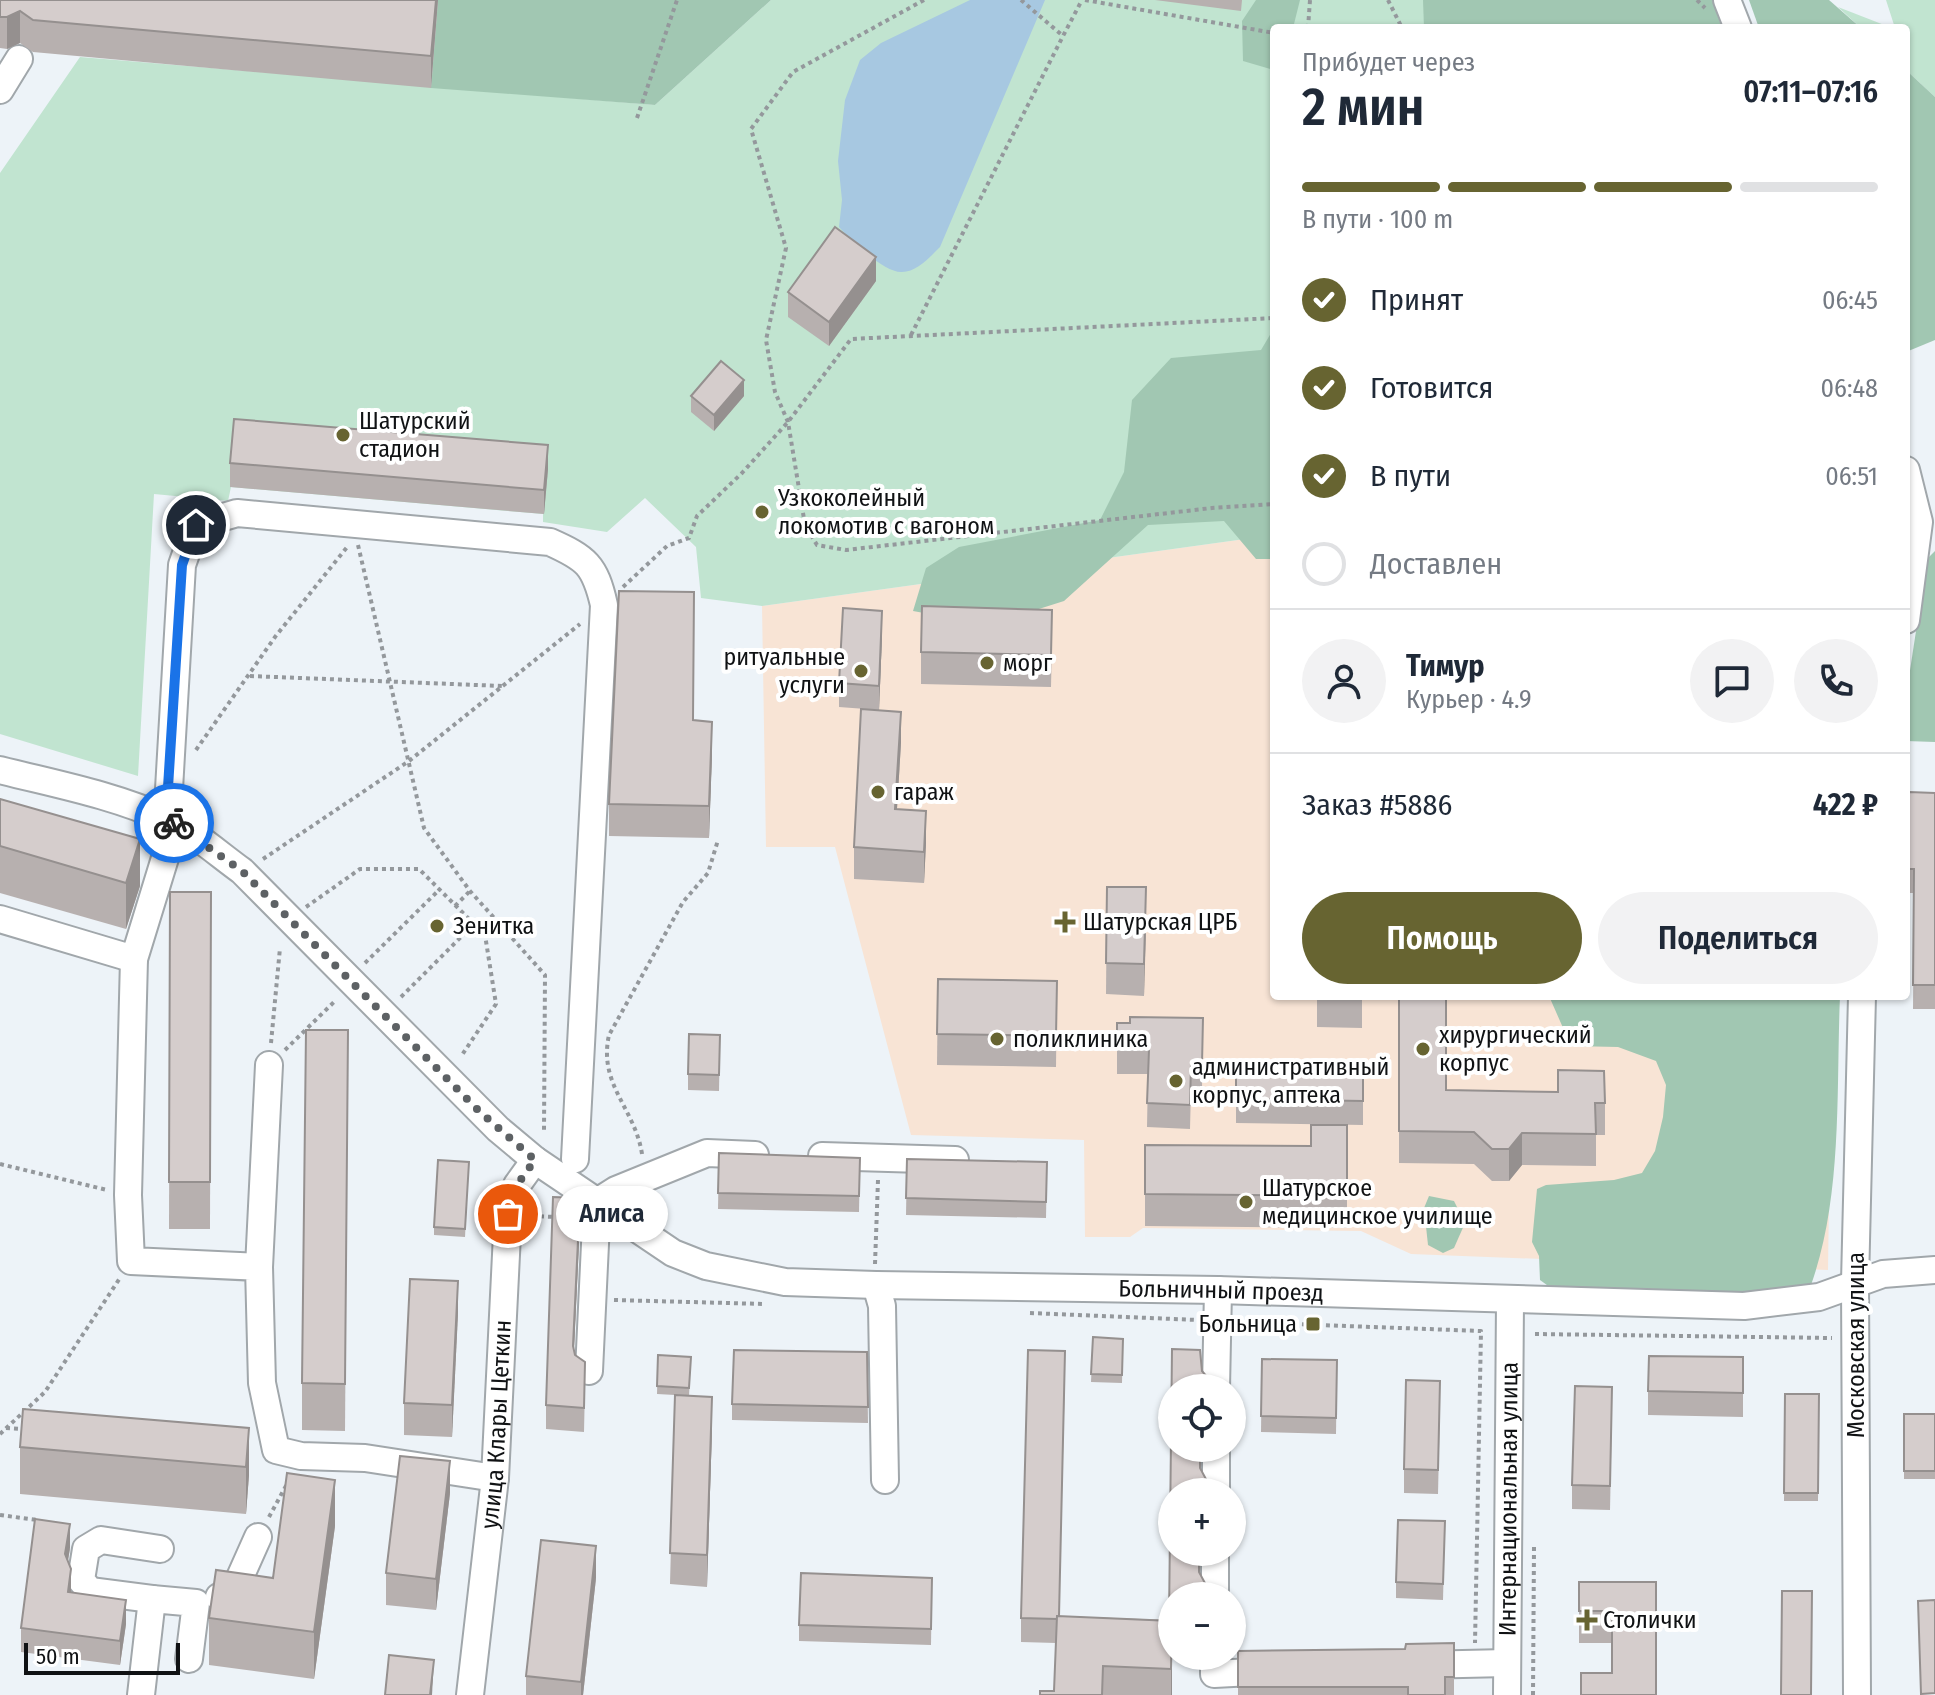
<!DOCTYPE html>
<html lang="ru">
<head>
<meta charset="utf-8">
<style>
	body { margin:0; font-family:"Fira Sans Condensed",sans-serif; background:#f2f2f3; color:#1f2937; height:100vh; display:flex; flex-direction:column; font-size:30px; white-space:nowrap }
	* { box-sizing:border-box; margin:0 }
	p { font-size:26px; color:#747a83 }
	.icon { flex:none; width:44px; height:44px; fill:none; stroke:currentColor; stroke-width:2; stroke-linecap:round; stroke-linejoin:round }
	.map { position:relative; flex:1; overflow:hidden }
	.sheet { position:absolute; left:1270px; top:24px; width:640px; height:976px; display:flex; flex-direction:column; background:#fff; border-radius:8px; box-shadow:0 2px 6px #0004 }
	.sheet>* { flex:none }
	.controls { position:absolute; left:1158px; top:1374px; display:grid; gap:16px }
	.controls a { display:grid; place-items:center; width:88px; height:88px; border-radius:50%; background:#fff; box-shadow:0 2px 6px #0004; font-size:40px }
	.scale { position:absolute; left:24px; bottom:20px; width:156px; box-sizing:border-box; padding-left:8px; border:4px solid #101214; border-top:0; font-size:22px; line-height:28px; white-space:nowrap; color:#101214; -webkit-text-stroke:6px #fff; paint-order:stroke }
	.pin { position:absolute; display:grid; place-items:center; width:68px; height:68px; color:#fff; margin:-34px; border:4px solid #fff; border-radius:50%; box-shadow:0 2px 8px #0007 }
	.courier { position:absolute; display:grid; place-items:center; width:80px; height:80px; margin:-40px; border:6px solid #1a73e8; border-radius:50%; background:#fff; color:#222; box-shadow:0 2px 10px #0007 }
	.bubble { position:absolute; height:56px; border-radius:28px; background:#fff; box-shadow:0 2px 6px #0004; font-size:26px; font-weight:600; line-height:56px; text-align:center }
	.summary em { font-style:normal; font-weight:600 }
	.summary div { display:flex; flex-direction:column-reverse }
	.summary { display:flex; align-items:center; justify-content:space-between; height:136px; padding:0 32px }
	h1 { font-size:52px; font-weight:600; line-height:60px }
	.bar { display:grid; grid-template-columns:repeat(4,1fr); gap:12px 8px; align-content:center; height:96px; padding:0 32px }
	.bar i { height:10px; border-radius:6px; background:#e0e1e3 }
	.bar .selected { background:#676431 }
	.bar p { grid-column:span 4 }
	.line { display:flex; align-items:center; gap:20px; padding:0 32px; border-top:2px solid #e0e1e3 }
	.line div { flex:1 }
	.round { display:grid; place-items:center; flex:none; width:84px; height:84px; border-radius:42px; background:#f2f2f3 }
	ol { padding:0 32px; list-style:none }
	li { display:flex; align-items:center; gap:24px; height:88px }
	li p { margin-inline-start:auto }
	li .icon { padding:8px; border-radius:50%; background:#676431; color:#fff; stroke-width:4 }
	li:last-child { color:#747a83 }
	li i { width:44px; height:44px; border:4px solid #e0e1e3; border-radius:50% }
	.button { display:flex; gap:16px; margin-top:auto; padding:16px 32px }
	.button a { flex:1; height:92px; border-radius:48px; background:#676431; color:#fff; font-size:32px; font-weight:600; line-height:92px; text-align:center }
	.button a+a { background:#f2f2f3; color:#1f2937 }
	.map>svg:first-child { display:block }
	.medical { fill:#f8e4d5 }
	.green { fill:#c1e4d0 }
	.forest { fill:#a1c7b2 }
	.water { fill:#a7c8e1 }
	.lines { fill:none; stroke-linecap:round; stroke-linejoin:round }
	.minor-casing { stroke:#a1a7ab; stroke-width:30 }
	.path { stroke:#94989c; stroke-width:4; stroke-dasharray:4 4; stroke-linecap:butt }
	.minor { stroke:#fff; stroke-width:26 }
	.wall { fill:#b7b0af }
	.shaded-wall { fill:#95908f }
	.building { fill:#d5cdcc; stroke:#95908f; stroke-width:2 }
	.done { stroke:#5d6164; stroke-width:8; stroke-dasharray:0 14.4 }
	.route { stroke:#1a73e8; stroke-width:10 }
	.poi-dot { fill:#676431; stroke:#fff; stroke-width:3 }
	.labels { text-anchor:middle; stroke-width:8; stroke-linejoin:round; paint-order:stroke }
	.poi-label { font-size:24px; fill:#101214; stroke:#fff; text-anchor:start }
	.street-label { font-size:24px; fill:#101214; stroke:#fff }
</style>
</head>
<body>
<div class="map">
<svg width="1935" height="1695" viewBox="0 0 1935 1695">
	<rect width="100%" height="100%" fill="#edf3f8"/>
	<!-- medical -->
	<path class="medical" d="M1274,535V996H1832L1828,1270L1411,1254L1361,1231L1143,1228L1130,1237H1085L1084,1140L911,1135L835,847H766L762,606Z"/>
	<!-- green -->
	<g class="green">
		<path d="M771,0H1718L1728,28H1274V535L762,606L701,598L696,547L645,498L607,532L543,522V514L231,487L228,501L154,494L138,776L0,734V173L80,57L655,105Z"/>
		<path d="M1886,0H1935V97L1906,70V28H1895Z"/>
		<path d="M1838,7L1892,28H1861Z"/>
	</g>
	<!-- forest -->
	<g class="forest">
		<path d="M438,0H771L655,105L431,88Z"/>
		<path d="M1256,0H1300L1293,28H1274V70L1243,61L1242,21Z"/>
		<path d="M1423,0H1712L1722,28H1424Z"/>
		<path d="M1749,0H1829L1861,28H1759Z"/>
		<path d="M1906,70L1935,97V340L1906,352Z"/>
		<path d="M1274,328V559H1256L1224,521L1148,525L1064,601L989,625L913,611L926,568L959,547L1100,520L1124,472L1132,400L1171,358L1261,350Z"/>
		<path d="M1935,551V742L1906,741L1907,690L1927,559Z"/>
		<path d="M1549,996H1840C1836,1090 1843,1195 1811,1285L1750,1294L1551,1288L1540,1280L1539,1256L1532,1242L1537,1189L1546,1185L1614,1180L1642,1173L1655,1151L1663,1117L1666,1085L1656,1061L1618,1047L1571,1046Z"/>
		<path d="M1429,1196L1454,1201L1465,1223L1454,1248L1443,1253L1428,1245L1424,1208Z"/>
	</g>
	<!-- water -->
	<path class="water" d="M970,0H1045L940,247C930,257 917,272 902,272C884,273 851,240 839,227L842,200L838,161L845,100L860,60L881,43Z"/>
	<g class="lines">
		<!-- minor casing -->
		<g class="minor-casing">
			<g id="minor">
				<path d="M1727,0L1738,28"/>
				<path d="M0,90L19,59"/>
				<path d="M1906,470L1919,522L1906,620"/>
				<path id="s1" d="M0,770C55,784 114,795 166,819C193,831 217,853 242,871L498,1129L535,1160L673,1253L706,1266L785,1282L876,1285L1218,1290L1744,1306L1819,1297L1883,1274L1935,1270"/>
				<path d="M0,919L134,959L165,858L182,565L196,525L237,513L550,542C586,558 595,565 604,605L575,1159"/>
				<path d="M134,959L128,1195L131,1261L259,1267L262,1383L276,1450L301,1456L365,1458L495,1478"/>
				<path d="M822,1156L955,1160"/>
				<path d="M259,1267L269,1065"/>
				<path d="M876,1285L882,1306L885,1480"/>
				<path d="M589,1371L597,1202L616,1190L707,1153L755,1155"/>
				<path d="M1216,1388L1218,1290"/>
				<path d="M1216,1492V1448"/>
				<path d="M1215,1596V1552"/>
				<path d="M219,1597L233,1593L258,1537"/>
				<path d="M152,1599L90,1591L81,1580L86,1549L101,1540L160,1549"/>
				<path d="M1214,1656V1674L1271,1671"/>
				<path d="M1418,1665L1507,1663"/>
				<path d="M141,1695L152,1599L196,1603L189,1659"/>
				<path id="s2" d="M470,1695L495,1478L508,1214L517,1185L535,1160"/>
				<path id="s3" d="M1507,1695L1510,1301"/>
				<path d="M1857,1695L1855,1282L1862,996"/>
			</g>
		</g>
		<!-- path -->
		<g class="path">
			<path d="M924,0L793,72L751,129L786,248L766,340L775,392L788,422L805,525L817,545L846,550L1212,508L1274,504"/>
			<path d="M1021,0L1063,36L1082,0"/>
			<path d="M1085,0L1274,33"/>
			<path d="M1388,0L1402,28"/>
			<path d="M1697,0L1705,8"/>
			<path d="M1308,28L1310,0"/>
			<path d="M637,118L677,0"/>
			<path d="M911,335L1063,36"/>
			<path d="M358,545L424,828L470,891L545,975L544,1131"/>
			<path d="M623,587L667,546L689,538L697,516L742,473L788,422L851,339L1274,318"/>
			<path d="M250,676L502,686"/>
			<path d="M196,750L275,637L348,546"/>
			<path d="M263,859L409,761L580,624"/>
			<path d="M455,906L470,891"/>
			<path d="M306,907L360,869H419L485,935L496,1004L462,1055"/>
			<path d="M365,963L440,889"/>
			<path d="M401,997L474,924"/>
			<path d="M271,1043L280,948"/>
			<path d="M285,1050L335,1001"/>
			<path d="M642,1154C635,1108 598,1085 609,1035L683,902L708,873L718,840"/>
			<path d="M0,1164L107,1190"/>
			<path d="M532,1216L555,1217"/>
			<path d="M875,1264L878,1180"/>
			<path d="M614,1300L765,1304"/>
			<path d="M1030,1313L1197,1320"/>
			<path d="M1238,1322L1481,1331L1475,1643"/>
			<path d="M1535,1334L1832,1338"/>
			<path d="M6,1428L24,1429"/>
			<path d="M0,1434L45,1392L120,1278"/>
			<path d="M0,1515L37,1520"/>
			<path d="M269,1517L288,1482"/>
			<path d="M1533,1695L1534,1547"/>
		</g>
		<!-- minor -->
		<use href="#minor" class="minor"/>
	</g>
	<!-- wall -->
	<g class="wall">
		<path d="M0,0H438L431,88L33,52L20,43L7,49L0,48Z"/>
		<path d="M1155,0H1242L1241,11Z"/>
		<path d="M876,281L829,346L788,317V292Z"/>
		<path d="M691,396H744L714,431L691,412Z"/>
		<path d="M230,463L548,469L544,514L230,487Z"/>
		<path d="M882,636L879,710L839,707V683Z"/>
		<path d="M1052,642L1051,687L921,684V652Z"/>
		<path d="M693,720L712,754L709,838L609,836V804Z"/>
		<path d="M901,743L897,809L926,843L924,883L854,879V847Z"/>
		<path d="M1909,792L1935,793V1009H1913L1914,893H1908Z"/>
		<path d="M0,799L140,886L126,929L0,893Z"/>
		<path d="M1107,887L1146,919L1144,996L1106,994Z"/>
		<path d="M170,892H211L210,1229H169Z"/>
		<path d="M938,979L1057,981L1056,1067L937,1065Z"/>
		<path d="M1317,996H1362V1028L1317,1027Z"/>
		<path d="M1399,996L1446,1090L1605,1103V1135H1596V1166L1522,1165L1509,1181H1492L1474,1164L1399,1163Z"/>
		<path d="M1203,1018L1202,1088H1191L1190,1129L1147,1127L1148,1074H1117V1023Z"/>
		<path d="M348,1030L345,1431L302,1430V1383Z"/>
		<path d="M720,1035L719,1091L688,1090V1074Z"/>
		<path d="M1236,1068L1363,1070V1125L1236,1123Z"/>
		<path d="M1347,1125V1228L1145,1226V1145L1311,1146Z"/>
		<path d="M719,1153L860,1158L859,1212L718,1209Z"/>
		<path d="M907,1159L1047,1162L1046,1218L906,1215Z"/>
		<path d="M469,1162L465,1237L434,1235V1227Z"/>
		<path d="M580,1222L574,1350L585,1386L584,1432L546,1429V1405Z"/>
		<path d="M458,1313L452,1437L404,1435V1403Z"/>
		<path d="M1093,1337L1123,1339L1122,1383L1091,1382Z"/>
		<path d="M867,1352L868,1423L732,1420V1404Z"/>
		<path d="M658,1355L691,1357L689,1396L712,1429L707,1587L670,1584L675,1395L657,1394Z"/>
		<path d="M1743,1357V1417L1648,1415V1391Z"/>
		<path d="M1262,1359L1337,1360L1336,1434L1261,1432Z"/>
		<path d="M1065,1375L1059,1616L1169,1620L1172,1596V1695H1040L1054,1691L1056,1643L1021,1642V1618Z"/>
		<path d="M1785,1394H1819L1818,1501H1784Z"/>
		<path d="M1440,1405L1438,1494L1404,1493V1469Z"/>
		<path d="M1612,1411L1610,1510L1572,1509V1485Z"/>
		<rect x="1904" y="1414" width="31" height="65"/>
		<path d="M249,1428V1475L246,1514L20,1494V1447Z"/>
		<path d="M450,1493L436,1610L386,1605V1573Z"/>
		<path d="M1445,1521L1443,1600L1396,1598V1582Z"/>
		<path d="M335,1526L314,1679L209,1665V1618L273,1578Z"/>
		<path d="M70,1548L68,1561L71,1592L126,1624L120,1665L21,1652V1628Z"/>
		<path d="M596,1578L583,1695H526V1676Z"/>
		<path d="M932,1578L931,1645L799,1641V1625Z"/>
		<path d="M1579,1582H1656L1612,1673V1643H1579Z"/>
		<path d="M1454,1643V1695H1238V1651L1405,1649Z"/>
	</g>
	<!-- shaded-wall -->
	<g class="shaded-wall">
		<path d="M436,0H438L431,88V56Z"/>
		<path d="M20,11V43L7,49V17Z"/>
		<path d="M876,257V281L829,346V322Z"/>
		<path d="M744,380V396L714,431V415Z"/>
		<path d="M548,445V469L544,514V490Z"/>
		<path d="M882,611V636L879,710V686Z"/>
		<path d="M901,712V743L895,841V809Z"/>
		<path d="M712,722V754L709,838V806Z"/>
		<path d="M926,811V843L924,883V852Z"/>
		<path d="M140,839V886L126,929V883Z"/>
		<path d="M1146,887V919L1144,996V964Z"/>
		<path d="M1522,1133V1165L1509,1181V1149Z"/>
		<path d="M580,1198V1222L573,1370V1346Z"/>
		<path d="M458,1281V1313L452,1437V1405Z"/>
		<path d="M712,1397V1429L707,1587V1555Z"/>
		<path d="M249,1428V1475L246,1514V1467Z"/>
		<path d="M450,1461V1493L436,1610V1579Z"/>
		<path d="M335,1480V1526L314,1679V1632Z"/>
		<path d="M70,1524V1548L65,1578V1554Z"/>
		<path d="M596,1546V1578L583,1695H581V1682Z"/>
		<path d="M71,1569V1593L68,1592Z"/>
		<path d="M126,1600V1624L120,1665V1641Z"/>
		<path d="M1172,1656V1695H1171V1669Z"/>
		<path d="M434,1660L432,1695H430Z"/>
	</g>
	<!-- building -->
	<g class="building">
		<path d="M0,0H436L431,56L33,20L20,11L7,17H0Z"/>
		<path d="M835,227L876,257L829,322L788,292Z"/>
		<path d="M721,361L744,380L714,415L691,396Z"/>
		<path d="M234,419L548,445L544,490L230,463Z"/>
		<path d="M619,591L694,592L693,720L712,722L709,806L609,804Z"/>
		<path d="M922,606L1052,610L1051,655L921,652Z"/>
		<path d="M843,608L882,611L879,686L839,683Z"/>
		<path d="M861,709L901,712L895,809L926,811L924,852L854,847Z"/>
		<path d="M1909,792L1935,793V985H1913L1914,869H1908Z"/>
		<path d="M0,799L140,839L126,883L0,846Z"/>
		<path d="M1107,887H1146L1144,964L1106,963Z"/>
		<path d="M170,892H211L210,1182H169Z"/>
		<path d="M938,979L1057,981L1056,1036L937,1034Z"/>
		<path d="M1399,996H1446V1090L1558,1092V1070L1604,1071L1605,1103H1595L1596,1134L1522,1133L1509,1149H1492L1474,1132L1399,1131Z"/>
		<path d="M1130,1017L1203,1018L1202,1064H1191L1190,1105L1147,1103L1149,1050H1117V1023H1130Z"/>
		<path d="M306,1030H348L345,1384L302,1383Z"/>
		<path d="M689,1034L720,1035L719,1075L688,1074Z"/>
		<path d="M1236,1068L1363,1070V1101L1236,1099Z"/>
		<path d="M1311,1125H1347V1196L1145,1194V1145L1311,1146Z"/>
		<path d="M719,1153L860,1158L859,1196L718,1193Z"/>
		<path d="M907,1159L1047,1162L1046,1202L906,1198Z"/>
		<path d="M438,1160L469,1162L465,1229L434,1227Z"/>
		<path d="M553,1197L580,1198L573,1346L575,1355L585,1362L584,1408L546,1405Z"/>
		<path d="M410,1279L458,1281L452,1405L404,1403Z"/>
		<path d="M1093,1337L1123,1339L1122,1375L1091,1374Z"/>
		<path d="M1172,1349L1200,1350L1202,1371L1208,1378V1388H1172V1448H1200V1468L1207,1481V1492H1172V1552H1199V1572L1206,1585V1596H1172V1621L1169,1620Z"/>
		<path d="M734,1350L867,1352L868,1407L732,1404Z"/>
		<path d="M1028,1350L1065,1351L1059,1616H1057V1619L1021,1618Z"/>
		<path d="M658,1355L691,1357L689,1388L657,1386Z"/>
		<path d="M1649,1356L1743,1357V1393L1648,1391Z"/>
		<path d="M1262,1359L1337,1360L1336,1418L1261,1416Z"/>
		<path d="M1406,1380L1440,1381L1438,1470L1404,1469Z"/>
		<path d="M1575,1386L1612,1387L1610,1486L1572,1485Z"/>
		<path d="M1785,1394H1819L1818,1493H1784Z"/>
		<path d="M675,1395L712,1397L707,1555L670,1553Z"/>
		<path d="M23,1409L249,1428L246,1467L20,1447Z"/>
		<rect x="1904" y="1414" width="31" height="57"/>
		<path d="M400,1456L450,1461L436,1579L386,1573Z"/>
		<path d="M287,1473L335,1480L314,1632L209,1618L216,1570L273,1578Z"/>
		<path d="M35,1519L70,1524L65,1554L71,1569L68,1592L126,1600L120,1641L21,1628Z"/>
		<path d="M1398,1520L1445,1521L1443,1584L1396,1582Z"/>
		<path d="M541,1540L596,1546L581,1682L526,1676Z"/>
		<path d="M801,1573L932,1578L931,1629L799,1625Z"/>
		<path d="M1579,1582H1656V1695H1581V1673H1612V1611H1579Z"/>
		<path d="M1782,1591H1812L1811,1695H1781Z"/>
		<path d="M1935,1600V1693L1921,1694L1918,1601Z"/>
		<path d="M1057,1616L1172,1621L1171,1669L1103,1666L1102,1695H1040V1691H1054Z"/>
		<path d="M1454,1643V1677H1445V1695H1408V1687H1238V1651L1405,1649L1406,1644Z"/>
		<path d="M389,1655L434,1660L430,1695H385Z"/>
	</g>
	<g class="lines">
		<!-- done -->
		<path class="done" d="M174,823L242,871L480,1112L535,1160L517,1185L508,1214"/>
		<!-- route -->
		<path class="route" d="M174,823L166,819L182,565L196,525"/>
	</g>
	<!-- markers -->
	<g class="poi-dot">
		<circle cx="343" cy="435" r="8"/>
		<circle cx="762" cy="512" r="8"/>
		<circle cx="987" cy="663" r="8"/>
		<circle cx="861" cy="671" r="8"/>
		<circle cx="878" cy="792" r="8"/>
		<path d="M1061 910h8v8h8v8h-8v8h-8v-8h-8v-8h8z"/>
		<circle cx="437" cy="926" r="8"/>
		<circle cx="997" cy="1039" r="8"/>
		<circle cx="1423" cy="1049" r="8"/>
		<circle cx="1176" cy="1081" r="8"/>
		<circle cx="1246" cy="1202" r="8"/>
		<rect x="1305" y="1316" width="16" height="16" rx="4"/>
		<path d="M1583 1608h8v8h8v8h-8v8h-8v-8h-8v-8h8z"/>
	</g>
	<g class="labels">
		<!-- poi labels -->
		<g class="poi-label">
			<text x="359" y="429">Шатурский<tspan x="359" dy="28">стадион</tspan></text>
			<text x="778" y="506">Узкоколейный<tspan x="778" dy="28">локомотив с вагоном</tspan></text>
			<text x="845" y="665" text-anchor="end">ритуальные<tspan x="845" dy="28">услуги</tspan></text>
			<text x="1003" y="671">морг</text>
			<text x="894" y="800">гараж</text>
			<text x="1083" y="930">Шатурская ЦРБ</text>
			<text x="453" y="934">Зенитка</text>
			<text x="1439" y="1043">хирургический<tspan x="1439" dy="28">корпус</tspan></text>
			<text x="1013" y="1047">поликлиника</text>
			<text x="1192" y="1075">административный<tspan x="1192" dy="28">корпус, аптека</tspan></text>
			<text x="1262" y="1196">Шатурское<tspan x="1262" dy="28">медицинское училище</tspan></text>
			<text x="1297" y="1332" text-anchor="end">Больница</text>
			<text x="1603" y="1628">Столички</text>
		</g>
		<!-- street labels -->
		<g class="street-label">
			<text dy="8" stroke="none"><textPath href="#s1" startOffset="1396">Больничный проезд</textPath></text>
			<text transform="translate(1856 1345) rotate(-90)" y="8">Московская улица</text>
			<text dy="8" stroke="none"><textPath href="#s2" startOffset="272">улица Клары Цеткин</textPath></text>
			<text dy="8" stroke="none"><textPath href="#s3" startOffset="196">Интернациональная улица</textPath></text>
		</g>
	</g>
</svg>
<div class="controls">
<a><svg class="icon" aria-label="locate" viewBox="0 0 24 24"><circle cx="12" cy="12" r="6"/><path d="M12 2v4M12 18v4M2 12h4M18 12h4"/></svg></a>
<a>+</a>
<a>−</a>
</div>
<div class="scale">50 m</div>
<div class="pin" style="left:508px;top:1214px;background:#ea580c"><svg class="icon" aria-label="bag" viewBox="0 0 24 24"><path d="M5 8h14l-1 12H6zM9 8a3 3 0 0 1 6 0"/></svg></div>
<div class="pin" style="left:196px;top:525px;background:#1f2937"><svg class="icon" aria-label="home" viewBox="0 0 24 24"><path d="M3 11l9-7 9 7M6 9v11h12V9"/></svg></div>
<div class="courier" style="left:174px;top:823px"><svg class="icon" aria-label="bike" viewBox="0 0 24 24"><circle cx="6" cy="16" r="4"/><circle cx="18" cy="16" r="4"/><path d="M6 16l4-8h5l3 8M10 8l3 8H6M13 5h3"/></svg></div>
<div class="bubble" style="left:556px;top:1186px;width:112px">Алиса</div>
<section class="sheet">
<div class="summary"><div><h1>2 мин</h1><p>Прибудет через</p></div><em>07:11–07:16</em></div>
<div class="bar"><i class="selected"></i><i class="selected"></i><i class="selected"></i><i></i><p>В пути · 100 m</p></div>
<ol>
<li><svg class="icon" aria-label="check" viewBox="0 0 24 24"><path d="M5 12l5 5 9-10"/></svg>Принят<p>06:45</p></li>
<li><svg class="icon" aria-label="check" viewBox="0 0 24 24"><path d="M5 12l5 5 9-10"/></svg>Готовится<p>06:48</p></li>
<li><svg class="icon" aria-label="check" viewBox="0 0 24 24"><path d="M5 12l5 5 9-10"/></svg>В пути<p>06:51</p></li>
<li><i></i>Доставлен</li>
</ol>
<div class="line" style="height:144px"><a class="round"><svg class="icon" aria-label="person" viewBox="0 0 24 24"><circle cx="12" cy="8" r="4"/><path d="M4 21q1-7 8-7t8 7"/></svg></a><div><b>Тимур</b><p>Курьер · 4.9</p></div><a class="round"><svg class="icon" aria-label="chat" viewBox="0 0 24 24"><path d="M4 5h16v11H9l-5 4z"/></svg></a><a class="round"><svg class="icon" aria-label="phone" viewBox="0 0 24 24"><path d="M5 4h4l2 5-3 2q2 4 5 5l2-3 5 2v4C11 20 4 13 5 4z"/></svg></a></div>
<div class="line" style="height:104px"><div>Заказ #5886</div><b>422 ₽</b></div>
<div class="button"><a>Помощь</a><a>Поделиться</a></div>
</section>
</div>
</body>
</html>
